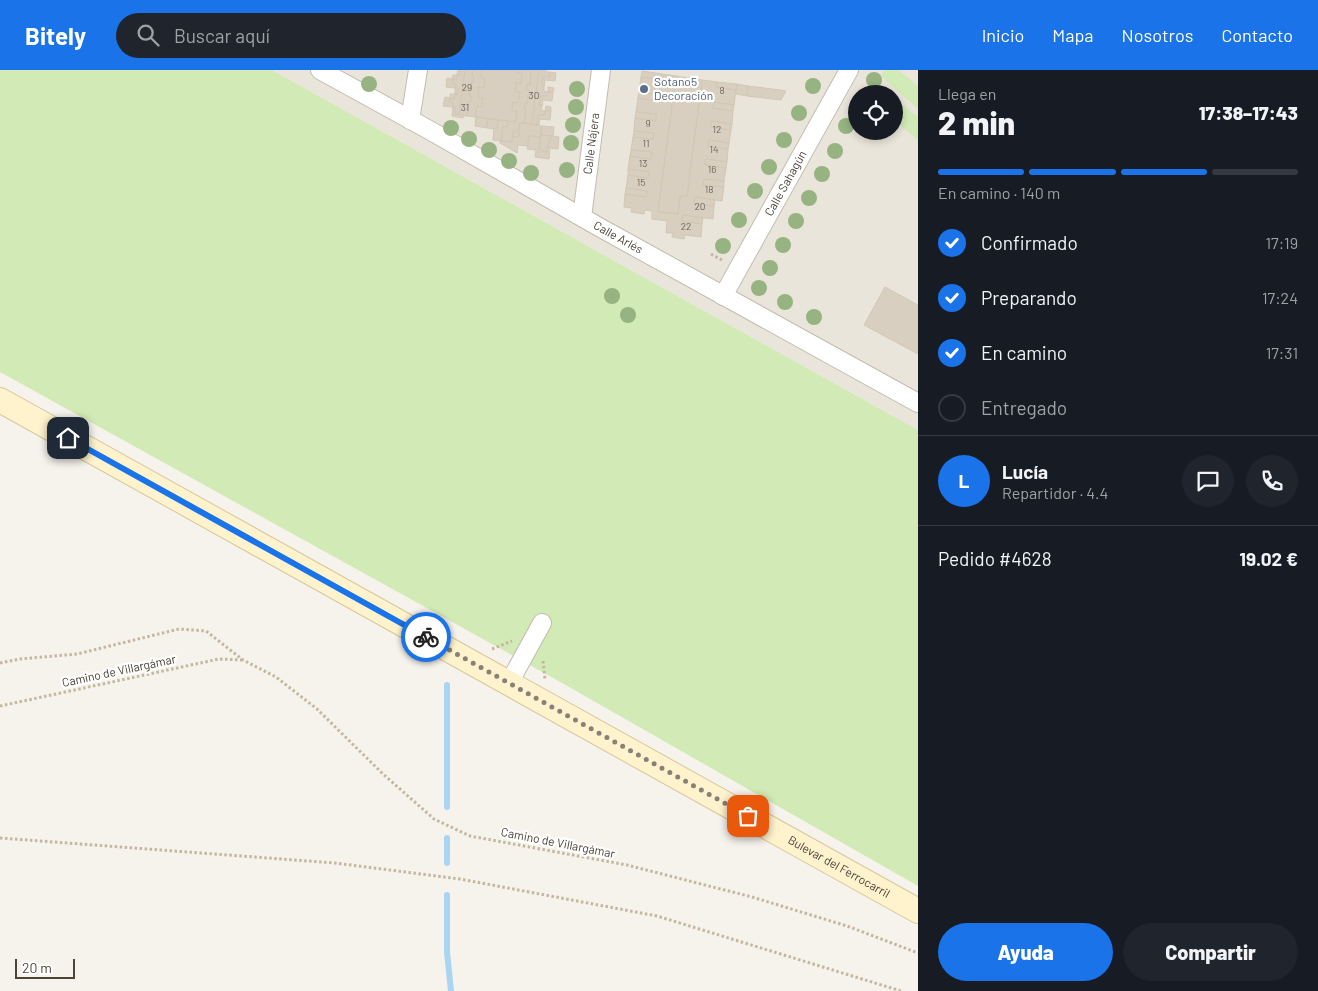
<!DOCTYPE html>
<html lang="es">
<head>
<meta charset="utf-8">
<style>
	body { margin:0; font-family:Barlow,sans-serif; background:#20242c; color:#f1f3f6; height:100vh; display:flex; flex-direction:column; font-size:19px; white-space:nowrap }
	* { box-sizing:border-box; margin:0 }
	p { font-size:16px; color:#9ea1a6 }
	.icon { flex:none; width:28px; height:28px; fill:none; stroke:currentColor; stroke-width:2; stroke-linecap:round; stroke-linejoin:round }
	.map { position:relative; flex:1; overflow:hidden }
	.panel { display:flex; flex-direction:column; background:#171b24; width:400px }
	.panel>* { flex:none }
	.controls { position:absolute; left:848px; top:15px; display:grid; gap:10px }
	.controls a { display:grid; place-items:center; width:55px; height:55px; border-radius:50%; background:#171b24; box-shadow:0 2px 8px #0003; font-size:25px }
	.scale { position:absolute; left:15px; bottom:12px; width:60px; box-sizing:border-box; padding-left:5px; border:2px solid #4b4439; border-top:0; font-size:14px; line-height:18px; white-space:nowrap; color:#4b4439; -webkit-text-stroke:4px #fff; paint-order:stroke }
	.pin { position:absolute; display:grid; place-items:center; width:42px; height:42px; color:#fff; margin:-21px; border-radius:10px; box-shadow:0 2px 8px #0006 }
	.courier { position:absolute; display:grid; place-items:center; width:50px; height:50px; margin:-25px; border:4px solid #1a73e8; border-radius:50%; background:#fff; color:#222; box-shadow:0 1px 6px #0007 }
	.summary em { font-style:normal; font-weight:800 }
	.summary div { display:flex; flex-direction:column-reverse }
	.summary { display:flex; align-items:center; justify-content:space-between; height:85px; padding:0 20px }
	h1 { font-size:32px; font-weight:800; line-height:38px }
	.bar { display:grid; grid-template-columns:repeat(4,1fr); gap:8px 5px; align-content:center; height:60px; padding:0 20px }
	.bar i { height:6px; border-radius:4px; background:#363941 }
	.bar .current { background:#1a73e8 }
	.bar p { grid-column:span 4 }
	.line { display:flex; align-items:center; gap:12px; padding:0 20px; border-top:1px solid #363941 }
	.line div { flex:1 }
	.round { display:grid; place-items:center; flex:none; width:52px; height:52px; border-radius:26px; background:#20242c }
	ol { padding:0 20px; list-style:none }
	li { display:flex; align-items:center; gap:15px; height:55px }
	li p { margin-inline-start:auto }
	li .icon { padding:5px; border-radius:50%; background:#1a73e8; color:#fff; stroke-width:4 }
	li:last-child { color:#9ea1a6 }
	li i { width:28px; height:28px; border:2px solid #363941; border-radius:50% }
	.button { display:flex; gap:10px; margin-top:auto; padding:10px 20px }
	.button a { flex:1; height:58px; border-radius:30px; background:#1a73e8; color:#fff; font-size:20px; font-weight:800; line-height:58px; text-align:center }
	.button a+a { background:#20242c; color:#f1f3f6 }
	header { display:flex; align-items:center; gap:30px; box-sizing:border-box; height:70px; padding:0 25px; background:#1a73e8; color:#fff }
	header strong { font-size:24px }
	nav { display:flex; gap:28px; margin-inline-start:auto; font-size:18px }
	.search { width:350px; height:45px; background:#20242c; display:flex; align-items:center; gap:12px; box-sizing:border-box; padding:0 18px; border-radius:28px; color:#9ea1a6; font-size:19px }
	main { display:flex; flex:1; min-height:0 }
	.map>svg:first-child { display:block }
	.residential { fill:#eae5da; fill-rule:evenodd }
	.green { fill:#d2eab5 }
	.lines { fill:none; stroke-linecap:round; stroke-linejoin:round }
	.stream { stroke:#a9d4f2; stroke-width:6 }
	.building { fill:#d8cfc1; stroke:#d3c7b4 }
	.street-casing { stroke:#c2bbae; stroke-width:20 }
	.secondary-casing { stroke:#d6c79b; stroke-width:26 }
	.path { stroke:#c4b79f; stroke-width:3; stroke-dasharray:2.5 2.5; stroke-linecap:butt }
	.street { stroke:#fff; stroke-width:18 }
	.secondary { stroke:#fff3cd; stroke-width:24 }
	.tree { fill:#97b381 }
	.done { stroke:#878178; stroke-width:5; stroke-dasharray:0 9 }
	.route { stroke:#1a73e8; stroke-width:6 }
	.service-dot { fill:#5c6f8a; stroke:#fff; stroke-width:2 }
	.labels { text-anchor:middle; stroke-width:4.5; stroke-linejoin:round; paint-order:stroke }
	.number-label { font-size:10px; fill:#6e675b }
	.service-label { font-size:12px; fill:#4e5e75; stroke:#fff; text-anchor:start }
	.street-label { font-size:12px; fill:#4b4439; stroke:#fff }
</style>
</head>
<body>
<header>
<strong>Bitely</strong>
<div class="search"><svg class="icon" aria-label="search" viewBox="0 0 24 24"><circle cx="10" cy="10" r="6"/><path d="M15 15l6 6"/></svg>Buscar aquí</div>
<nav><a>Inicio</a><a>Mapa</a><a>Nosotros</a><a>Contacto</a></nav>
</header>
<main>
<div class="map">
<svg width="918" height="921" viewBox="0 0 918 921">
	<rect width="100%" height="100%" fill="#f6f3ec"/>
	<!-- residential -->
	<path class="residential" d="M272,0H918V360ZM856,24H894V61H856Z"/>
	<!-- green -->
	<g class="green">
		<path d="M0,0H272L918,360V816L555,609L0,302Z"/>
		<path d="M884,0H899L918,16V39L881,6Z"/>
		<path d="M876,14L889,24H869Z"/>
		<path d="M894,28L918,47V70L894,50Z"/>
	</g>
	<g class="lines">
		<!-- stream -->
		<g class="stream">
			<path d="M447,737V615"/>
			<path d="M447,768V793"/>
			<path d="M447,825V882L451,921"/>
		</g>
	</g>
	<!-- building -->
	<g class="building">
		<path d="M458,0H460V5H457V10L452,9L453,5H457Z"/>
		<path d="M460,0H465L459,45L455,44V37H453V33L449,32L450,28L454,29L455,24L457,25L458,18H455L456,14L452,13V9L457,10V5H460Z"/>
		<path d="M465,0H473L472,7H474L473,13H471L469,26H472L471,32H468L467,46L459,45Z"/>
		<path d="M473,0H482L481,8L485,9L484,18L479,17L478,27L483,28L482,37L477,36L475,47L467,46L468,32H471L472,26H469L471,13H473L474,7H472Z"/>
		<path d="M482,0H518L517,3H522L521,14L516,13L515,22H520L518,33L513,32L512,41H517L516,52L475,47L477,36L482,37L483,28L478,27L479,17L484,18L485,9L481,8Z"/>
		<path d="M518,0H529L531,1L530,15L527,14L526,20L529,21L527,34L525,33L524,39L526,40L524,53H519L518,62L513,61L512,72L501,71L503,56L507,57L508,51L516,52L517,41H512L513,32L518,33L520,22H515L516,13L521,14L522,3H517Z"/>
		<path d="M529,0H539L532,54L524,53L526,40L524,39L525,33L527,34L529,21L526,20L527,14L530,15L531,1Z"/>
		<path d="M539,0H546V2H550V7L546,6L545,7H543L542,16L544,17V21L548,22L547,26H541L539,35L542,36L541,40L545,41V45H538L537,55L532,54Z"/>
		<path d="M642,1L662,4L661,10L641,7Z"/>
		<path d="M550,2L556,3L555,11L545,10L544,17L542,16L543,7H545L546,6L550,7Z"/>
		<path d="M662,4L676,6L658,142L678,144L680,126H687L702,10L717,12L716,17L736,20L734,35L714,32L713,38L733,41L732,54L711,51V57L731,60L729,73L709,70L708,76L728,79L727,92L706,89L705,95L726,98L724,111L704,109L703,115L724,117L722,131L695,127L694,134L714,136L713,149L683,145L682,151L702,154L701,167L685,165L684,169L672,167L673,163H666L667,151L652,149V141L645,140L644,144L631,142L632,138L624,137L625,124L646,127L647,121L626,118L628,105L648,108L649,102L628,99L630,86L651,89L652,82L631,80L633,67L653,69L654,63L634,61L635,48L656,51V44L636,42L638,28L658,31L659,25L639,22L641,7L661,10Z"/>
		<path d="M676,6L702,10L687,126H680L678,144L658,142Z"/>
		<path d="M447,8L452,9V13L456,14L455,18L446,17Z"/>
		<path d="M717,12L737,14L736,20L716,17Z"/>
		<path d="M737,14L748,16L747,26L736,24Z"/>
		<path d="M748,16L780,20L786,21L781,30L747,26Z"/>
		<path d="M548,17L554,18L553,22H548Z"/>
		<path d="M455,18H458L457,25L455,24L454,29L450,28V24H455Z"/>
		<path d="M548,22H553L552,31L543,30L542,36L539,35L541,26H547Z"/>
		<path d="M639,22L659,25L658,31L638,28Z"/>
		<path d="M445,27L450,28L449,32L453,33V37L443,36Z"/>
		<path d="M714,32L734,35L733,41L713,38Z"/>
		<path d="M546,36L551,37V41H545Z"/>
		<path d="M453,37H455V44L464,45L463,48L452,46Z"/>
		<path d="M545,41H551L550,50L540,49L539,55H537L538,45H545Z"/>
		<path d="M636,42L656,44V51L635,48Z"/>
		<path d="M476,47L488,49L487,58L475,56Z"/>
		<path d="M488,49L498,50L497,59L487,58Z"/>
		<path d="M498,50L508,51L507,57L503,56L501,71L493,70L494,59H497Z"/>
		<path d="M711,51L732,54L731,60L711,57Z"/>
		<path d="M519,53L542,56L540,67L529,66L528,76L518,75L517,83L500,73V71L512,72L513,67H517L519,65Z"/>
		<path d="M542,56L554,57L553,66L559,67L558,79L550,78L549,89L535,87L536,80L527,79L529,66L540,67L539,80L547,82L549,69H551L552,66L541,65Z"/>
		<path d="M513,61L518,62L519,65L517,67H513Z"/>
		<path d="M634,61L654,63L653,69L633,67Z"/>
		<path d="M541,65L552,66L551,69H549L547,82L539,80Z"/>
		<path d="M709,70L729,73L728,79L708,76Z"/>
		<path d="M631,80L652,82L651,89L630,86Z"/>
		<path d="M706,89L727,92L726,98L705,95Z"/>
		<path d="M628,99L649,102L648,108L628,105Z"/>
		<path d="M704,109L724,111V117L703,115Z"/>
		<path d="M626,118L647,121L646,127L625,124Z"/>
		<path d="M695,127L715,130L714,136L694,134Z"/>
		<path d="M683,145L703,148L702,154L682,151Z"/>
		<path d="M885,217L918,235V284L864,255Z"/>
	</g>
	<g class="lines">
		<!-- street casing -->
		<g class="street-casing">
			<g id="street">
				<path id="s1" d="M320,0L431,61L599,157L918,333"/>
				<path d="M410,50L418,0"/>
				<path id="s2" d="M582,147L601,0"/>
				<path id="s3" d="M723,226L849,0"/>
				<path d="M509,613L542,553"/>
			</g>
		</g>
		<!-- secondary casing -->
		<g class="secondary-casing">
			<g id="secondary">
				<path id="s4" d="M0,330L918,841"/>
			</g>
		</g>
		<!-- path -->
		<g class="path">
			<path d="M711,184L722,190"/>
			<path d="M492,579L512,571"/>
			<path d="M543,591L545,609"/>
			<path d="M0,593L20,589L77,584L179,559L206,561L243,590L276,607L317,639L383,704L434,749L470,766L627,795L752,827L847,856L918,883"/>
			<path d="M0,636L219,589L242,590"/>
			<path d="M0,768L335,793L460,809L657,846L901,921"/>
		</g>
		<!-- street -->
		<use href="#street" class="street"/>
		<!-- secondary -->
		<use href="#secondary" class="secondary"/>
	</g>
	<!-- trees -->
	<g class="tree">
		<circle cx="874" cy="10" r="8"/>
		<circle cx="369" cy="14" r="8"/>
		<circle cx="813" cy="16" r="8"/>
		<circle cx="577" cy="19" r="8"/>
		<circle cx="576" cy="37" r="8"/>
		<circle cx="799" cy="43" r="8"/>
		<circle cx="573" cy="55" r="8"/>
		<circle cx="846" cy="56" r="8"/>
		<circle cx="451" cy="58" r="8"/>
		<circle cx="469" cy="69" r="8"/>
		<circle cx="784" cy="70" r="8"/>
		<circle cx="571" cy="73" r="8"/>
		<circle cx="489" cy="80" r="8"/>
		<circle cx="835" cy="81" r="8"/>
		<circle cx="509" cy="91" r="8"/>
		<circle cx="769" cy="97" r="8"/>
		<circle cx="567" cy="100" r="8"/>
		<circle cx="531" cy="103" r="8"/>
		<circle cx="822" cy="104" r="8"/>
		<circle cx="755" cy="121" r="8"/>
		<circle cx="809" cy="128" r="8"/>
		<circle cx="739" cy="150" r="8"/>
		<circle cx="796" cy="151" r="8"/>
		<circle cx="783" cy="175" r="8"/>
		<circle cx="723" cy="176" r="8"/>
		<circle cx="770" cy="198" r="8"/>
		<circle cx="759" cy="218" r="8"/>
		<circle cx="612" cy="226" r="8"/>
		<circle cx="785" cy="232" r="8"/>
		<circle cx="628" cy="245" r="8"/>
		<circle cx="814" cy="247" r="8"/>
	</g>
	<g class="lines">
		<!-- done -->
		<path class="done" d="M426,567L748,746"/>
		<!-- route -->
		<path class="route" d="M68,368L426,567"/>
	</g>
	<!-- markers -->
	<circle class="service-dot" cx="644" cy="19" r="5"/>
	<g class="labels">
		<!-- number labels -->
		<g class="number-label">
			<text x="467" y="21">29</text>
			<text x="722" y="24">8</text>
			<text x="534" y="29">30</text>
			<text x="465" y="41">31</text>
			<text x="648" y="57">9</text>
			<text x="717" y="63">12</text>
			<text x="646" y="77">11</text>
			<text x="714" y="83">14</text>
			<text x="643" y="97">13</text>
			<text x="712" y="103">16</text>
			<text x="641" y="116">15</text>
			<text x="709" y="123">18</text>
			<text x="700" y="140">20</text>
			<text x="686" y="160">22</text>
		</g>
		<!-- service labels -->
		<g class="service-label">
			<text x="654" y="16">Sotano5<tspan x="654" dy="14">Decoración</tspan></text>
		</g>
		<!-- street labels -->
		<g class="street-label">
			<text dy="4" stroke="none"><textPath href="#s2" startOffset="74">Calle Nájera</textPath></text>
			<text dy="4" stroke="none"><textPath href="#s3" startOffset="129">Calle Sahagún</textPath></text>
			<text dy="4" stroke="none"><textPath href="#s1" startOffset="342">Calle Arlés</textPath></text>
			<text transform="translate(119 601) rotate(-12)" y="4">Camino de Villargámar</text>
			<text transform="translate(558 773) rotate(11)" y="4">Camino de Villargámar</text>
			<text dy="4" stroke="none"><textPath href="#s4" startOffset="960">Bulevar del Ferrocarril</textPath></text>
		</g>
	</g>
</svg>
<div class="controls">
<a><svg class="icon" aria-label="locate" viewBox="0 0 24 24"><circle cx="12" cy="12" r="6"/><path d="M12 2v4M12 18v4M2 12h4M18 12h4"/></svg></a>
</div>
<div class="scale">20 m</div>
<div class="pin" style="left:748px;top:746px;background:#ea580c"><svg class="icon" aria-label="bag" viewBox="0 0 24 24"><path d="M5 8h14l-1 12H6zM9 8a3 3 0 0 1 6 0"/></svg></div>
<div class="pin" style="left:68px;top:368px;background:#1f2937"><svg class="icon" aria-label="home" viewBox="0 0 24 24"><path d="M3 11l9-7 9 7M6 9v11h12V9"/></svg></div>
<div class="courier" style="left:426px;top:567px"><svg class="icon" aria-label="bike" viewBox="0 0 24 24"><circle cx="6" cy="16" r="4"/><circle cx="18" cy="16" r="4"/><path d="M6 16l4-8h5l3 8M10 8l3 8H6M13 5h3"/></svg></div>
</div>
<section class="panel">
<div class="summary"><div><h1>2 min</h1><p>Llega en</p></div><em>17:38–17:43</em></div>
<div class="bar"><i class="current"></i><i class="current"></i><i class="current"></i><i></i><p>En camino · 140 m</p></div>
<ol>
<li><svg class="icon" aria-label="check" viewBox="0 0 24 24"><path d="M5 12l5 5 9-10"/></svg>Confirmado<p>17:19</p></li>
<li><svg class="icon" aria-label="check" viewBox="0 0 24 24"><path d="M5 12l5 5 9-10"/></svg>Preparando<p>17:24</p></li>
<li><svg class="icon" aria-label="check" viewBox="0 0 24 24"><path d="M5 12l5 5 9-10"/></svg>En camino<p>17:31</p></li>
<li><i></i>Entregado</li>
</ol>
<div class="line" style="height:90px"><b class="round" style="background:#1a73e8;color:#fff">L</b><div><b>Lucía</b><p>Repartidor · 4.4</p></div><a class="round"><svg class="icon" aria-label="chat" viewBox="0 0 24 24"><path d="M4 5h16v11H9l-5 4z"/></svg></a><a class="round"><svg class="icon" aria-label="phone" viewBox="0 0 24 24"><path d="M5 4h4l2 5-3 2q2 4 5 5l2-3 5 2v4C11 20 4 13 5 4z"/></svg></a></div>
<div class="line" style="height:65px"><div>Pedido #4628</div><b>19.02 €</b></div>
<div class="button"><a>Ayuda</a><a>Compartir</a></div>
</section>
</main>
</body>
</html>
